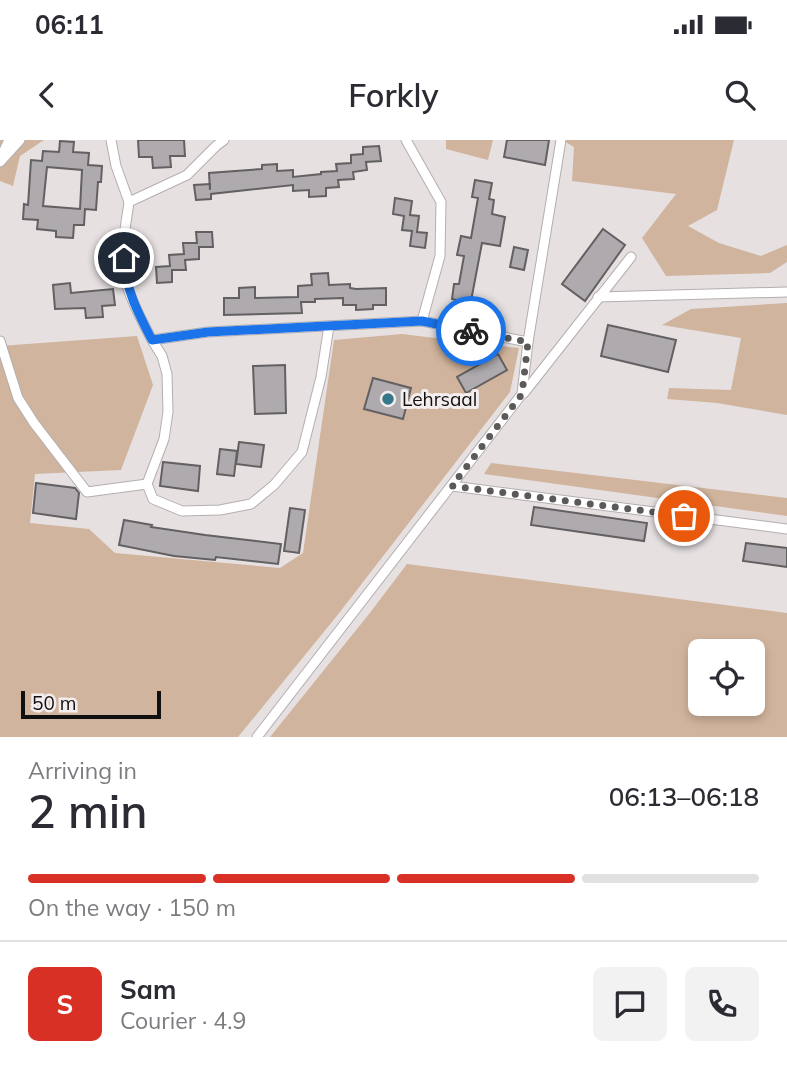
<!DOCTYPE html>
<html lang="en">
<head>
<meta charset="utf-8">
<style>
	body { margin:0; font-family:Mulish,sans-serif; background:#f2f2f3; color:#2b2b33; height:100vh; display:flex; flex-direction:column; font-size:26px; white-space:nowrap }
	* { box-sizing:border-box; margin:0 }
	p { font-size:23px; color:#7c7c81 }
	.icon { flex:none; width:38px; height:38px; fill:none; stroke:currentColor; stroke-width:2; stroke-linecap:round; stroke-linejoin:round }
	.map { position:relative; height:597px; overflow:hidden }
	.side { display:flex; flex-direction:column; background:#fff; flex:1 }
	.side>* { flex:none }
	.controls { position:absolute; left:688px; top:499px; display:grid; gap:14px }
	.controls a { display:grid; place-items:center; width:77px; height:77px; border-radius:10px; background:#fff; box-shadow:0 4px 10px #0003; font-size:35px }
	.scale { position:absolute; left:21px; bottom:18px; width:140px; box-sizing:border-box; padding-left:7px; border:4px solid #111010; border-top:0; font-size:19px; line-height:24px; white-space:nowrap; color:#111010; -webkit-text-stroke:5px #f3edee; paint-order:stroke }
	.pin { position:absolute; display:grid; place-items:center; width:60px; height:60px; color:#fff; margin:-30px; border:4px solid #fff; border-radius:50%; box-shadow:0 2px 7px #0007 }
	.courier { position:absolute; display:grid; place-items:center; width:70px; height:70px; margin:-35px; border:5px solid #1a73e8; border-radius:50%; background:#fff; color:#222; box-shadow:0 2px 9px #0007 }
	.headline em { font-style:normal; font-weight:600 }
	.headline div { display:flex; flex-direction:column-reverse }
	.headline { display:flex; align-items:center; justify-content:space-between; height:119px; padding:0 28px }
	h1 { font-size:46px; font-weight:600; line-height:52px }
	.bar { display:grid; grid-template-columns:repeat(4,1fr); gap:10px 7px; align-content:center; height:84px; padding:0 28px }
	.bar i { height:9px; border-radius:5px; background:#e1e1e2 }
	.bar .on { background:#d93025 }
	.bar p { grid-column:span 4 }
	.line { display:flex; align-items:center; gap:18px; padding:0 28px; border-top:2px solid #e1e1e2 }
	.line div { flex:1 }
	.round { display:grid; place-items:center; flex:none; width:74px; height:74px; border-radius:10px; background:#f2f2f3 }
	.status { display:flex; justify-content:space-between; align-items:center; height:49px; padding:0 35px; background:#fff; direction:ltr }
	.status svg { height:19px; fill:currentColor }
	header { display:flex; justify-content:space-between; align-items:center; height:91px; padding:0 28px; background:#fff; font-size:32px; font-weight:600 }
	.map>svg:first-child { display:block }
	.green { fill:#d1b49d; fill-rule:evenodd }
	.building { fill:#aeaaad; stroke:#636062; stroke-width:2; fill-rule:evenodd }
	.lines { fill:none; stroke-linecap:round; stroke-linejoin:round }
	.lane-casing { stroke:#b4aeaf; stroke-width:11 }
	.lane { stroke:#fff; stroke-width:9 }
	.done { stroke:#5c5959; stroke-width:7; stroke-dasharray:0 12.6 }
	.route { stroke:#1a73e8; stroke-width:9 }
	.poi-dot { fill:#36788a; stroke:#f3edee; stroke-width:2.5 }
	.labels { text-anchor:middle; stroke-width:6; stroke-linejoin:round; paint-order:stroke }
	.poi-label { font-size:19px; fill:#111010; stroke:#f3edee; text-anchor:start }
</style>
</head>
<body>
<div class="status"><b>06:11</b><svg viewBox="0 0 49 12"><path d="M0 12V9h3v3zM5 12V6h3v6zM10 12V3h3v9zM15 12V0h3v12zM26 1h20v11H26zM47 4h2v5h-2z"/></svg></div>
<header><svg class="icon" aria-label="back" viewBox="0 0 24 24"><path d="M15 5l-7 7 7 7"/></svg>Forkly<svg class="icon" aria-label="search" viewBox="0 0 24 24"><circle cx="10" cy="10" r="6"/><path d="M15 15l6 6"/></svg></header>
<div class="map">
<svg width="787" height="597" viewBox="0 0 787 597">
	<rect width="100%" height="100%" fill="#e6e0e1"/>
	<!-- green -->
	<g class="green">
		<path d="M0,0H44L20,16L13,46L0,41Z"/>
		<path d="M446,0H493L488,20L446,9Z"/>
		<path d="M562,0H734L717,70L688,86L719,103L761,116L787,105V122L770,133L666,136L642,98L676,54L572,41L574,7Z"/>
		<path d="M787,163V275L717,263L667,259L669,248L731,250L741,198L662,185L691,169Z"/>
		<path d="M402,194L519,208L510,252L336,477L238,597H0V206L137,196L153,245L121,330L35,334L30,383L89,389L115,413L280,428L303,413L334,200Z"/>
		<path d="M491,323L787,358V376L484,334Z"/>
		<path d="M407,424L787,473V597H270L369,474ZM700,511H752V564H700Z"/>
	</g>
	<!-- building -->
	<g class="building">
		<path d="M138,0H184L185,16H170L171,27L153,28L152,17H139Z"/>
		<path d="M507,0H549L545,25L504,17Z"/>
		<path d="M60,1L74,2L73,12L89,13L88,25L102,26L101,42H98L96,70L85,69L84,85H74L73,98L56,97V91L37,89L38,80L23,79L24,64L28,65L31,20L42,21L43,11L59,12ZM47,27L82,30L80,69L43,66Z"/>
		<path d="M379,6L381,21L366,22L367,30L353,32L354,39L338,40L339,47L326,48V56L309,57V50L293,51V45L211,54V59L196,60L194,45L210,44V50L209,33L262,29V25L277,24V31L293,30V37L321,34V32L337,31L336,24L351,23V15L363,14V7Z"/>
		<path d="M475,40L492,43L489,59L494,60L492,74L505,77L500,106L482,103L471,161L478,162L475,178L459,175L461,161L452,159L454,144H459L464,116L457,115L461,96L471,98L478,58L472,57Z"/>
		<path d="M395,58L412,61L410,75L419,76L417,92L427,93L425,108L410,106L412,91L402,90L404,76L393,74Z"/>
		<path d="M603,89L625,105L585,161L562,144Z"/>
		<path d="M196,92H212L213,107H199V119L185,120L186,130H172V142L157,143L156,127L170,126L169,115L184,114L183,103H197Z"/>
		<path d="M514,107L528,110L524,130L510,127Z"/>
		<path d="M328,133L329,145L350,144V148L356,149L386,148V165H373V169L356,170V165H343V158L315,159V162H301L302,173L224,175V158H239V148L255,147V158L298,157V146L312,145L311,134Z"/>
		<path d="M70,143L71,153L113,149L115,165L102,166L103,177L86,178L85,168L55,169L53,145Z"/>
		<path d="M608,185L676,200L668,232L601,216Z"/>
		<path d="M498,214L507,230L466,253L457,237Z"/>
		<path d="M285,225L286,273L255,274L253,226Z"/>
		<path d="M373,238L411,248L403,279L364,269Z"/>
		<path d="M239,302L264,305L261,327L236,324Z"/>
		<path d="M220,309L237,311L234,336L217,334Z"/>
		<path d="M163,322L200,326L198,351L160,346Z"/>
		<path d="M36,343L75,348L79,353L76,379L33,373Z"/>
		<path d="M534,367L647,383L644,401L531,385Z"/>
		<path d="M290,368L305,370L299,413L284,411Z"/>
		<path d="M124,380L152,385L151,387L205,395L281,404L278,424L216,417L215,420L174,416L119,405Z"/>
		<path d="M746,403L787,408V427L743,421Z"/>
	</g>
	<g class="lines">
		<!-- lane casing -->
		<g class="lane-casing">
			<g id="lane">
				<path d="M111,0L116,26L129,62L187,35L216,6L224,0"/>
				<path d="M406,0L441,62L440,116L422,181"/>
				<path d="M1,17L9,0"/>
				<path d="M0,22L20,0"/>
				<path d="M129,62C126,85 120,110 124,134C129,157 141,179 152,200L208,192L422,181L528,202"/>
				<path d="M598,157L787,152"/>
				<path d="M152,200L162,216L167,234L168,272L164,299L147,344L153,359L182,371L220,370L251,364L274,345L302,312L321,237L329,186"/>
				<path d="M0,201L18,258L34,283L87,352L147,344"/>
				<path d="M524,253L631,117"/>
				<path d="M452,346L787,389"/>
				<path d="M257,597L522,254L528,202L561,0"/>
			</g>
		</g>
		<!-- lane -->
		<use href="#lane" class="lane"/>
	</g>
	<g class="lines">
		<!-- done -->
		<path class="done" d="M471,191L528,202L522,254L452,346L684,376"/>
		<!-- route -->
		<path class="route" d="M124,118C125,148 138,173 152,200L208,192L422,181L471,191"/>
	</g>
	<!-- markers -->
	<circle class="poi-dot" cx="388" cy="259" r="7"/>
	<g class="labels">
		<!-- poi labels -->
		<g class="poi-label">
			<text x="402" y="266">Lehrsaal</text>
		</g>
	</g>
</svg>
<div class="controls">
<a><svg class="icon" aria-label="locate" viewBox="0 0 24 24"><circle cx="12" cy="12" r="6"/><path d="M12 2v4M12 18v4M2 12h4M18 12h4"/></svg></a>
</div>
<div class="scale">50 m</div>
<div class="pin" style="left:684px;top:376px;background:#ea580c"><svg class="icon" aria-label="bag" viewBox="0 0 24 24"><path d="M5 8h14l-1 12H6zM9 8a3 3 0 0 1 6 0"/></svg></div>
<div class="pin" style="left:124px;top:118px;background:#1f2937"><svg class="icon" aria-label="home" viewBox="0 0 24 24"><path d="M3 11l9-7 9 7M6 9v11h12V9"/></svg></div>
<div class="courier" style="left:471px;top:191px"><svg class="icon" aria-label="bike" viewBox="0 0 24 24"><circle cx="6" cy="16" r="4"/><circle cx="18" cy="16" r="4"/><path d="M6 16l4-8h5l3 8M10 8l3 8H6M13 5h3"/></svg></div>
</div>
<section class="side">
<div class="headline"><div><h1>2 min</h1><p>Arriving in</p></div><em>06:13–06:18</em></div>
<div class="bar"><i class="on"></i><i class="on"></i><i class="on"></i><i></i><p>On the way · 150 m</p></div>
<div class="line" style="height:126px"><b class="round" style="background:#d93025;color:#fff">S</b><div><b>Sam</b><p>Courier · 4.9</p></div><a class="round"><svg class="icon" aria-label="chat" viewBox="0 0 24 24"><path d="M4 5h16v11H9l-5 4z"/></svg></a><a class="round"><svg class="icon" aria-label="phone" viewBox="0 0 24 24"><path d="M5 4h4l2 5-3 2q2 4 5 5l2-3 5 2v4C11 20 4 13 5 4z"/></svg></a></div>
</section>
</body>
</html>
